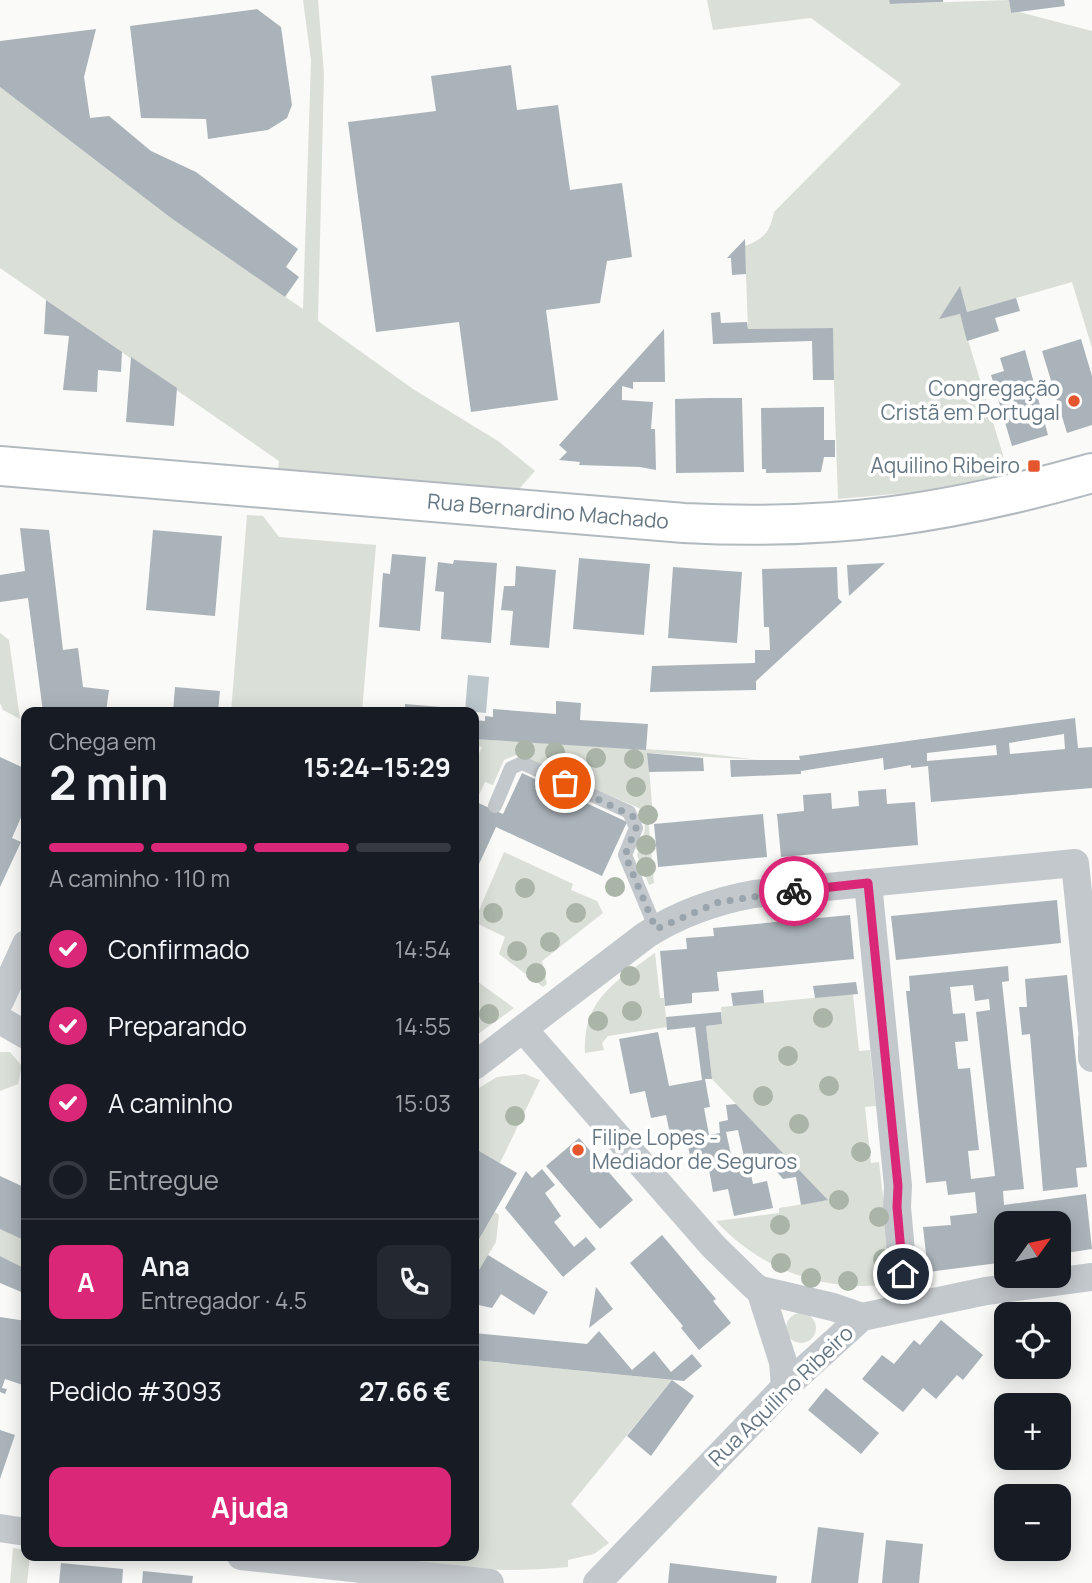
<!DOCTYPE html>
<html lang="pt">
<head>
<meta charset="utf-8">
<style>
	body { margin:0; font-family:Manrope,sans-serif; background:#242831; color:#f1f3f6; height:100vh; display:flex; flex-direction:column; font-size:26px; white-space:nowrap }
	* { box-sizing:border-box; margin:0 }
	p { font-size:23px; color:#9ea1a6 }
	.icon { flex:none; width:38px; height:38px; fill:none; stroke:currentColor; stroke-width:2; stroke-linecap:round; stroke-linejoin:round }
	.map { position:relative; flex:1; overflow:hidden }
	.side { position:absolute; left:21px; top:707px; width:458px; height:854px; display:flex; flex-direction:column; background:#171b24; border-radius:14px; box-shadow:0 4px 18px #0003 }
	.side>* { flex:none }
	.needle { width:46px; rotate:57deg }
	.controls { position:absolute; left:994px; top:1211px; display:grid; gap:14px }
	.controls a { display:grid; place-items:center; width:77px; height:77px; border-radius:14px; background:#171b24; box-shadow:0 4px 18px #0003; font-size:35px }
	.pin { position:absolute; display:grid; place-items:center; width:60px; height:60px; color:#fff; margin:-30px; border:4px solid #fff; border-radius:50%; box-shadow:0 2px 7px #0007 }
	.courier { position:absolute; display:grid; place-items:center; width:70px; height:70px; margin:-35px; border:5px solid #db2777; border-radius:50%; background:#fff; color:#222; box-shadow:0 2px 9px #0007 }
	.headline em { font-style:normal; font-weight:700 }
	.headline div { display:flex; flex-direction:column-reverse }
	.headline { display:flex; align-items:center; justify-content:space-between; height:119px; padding:0 28px }
	h1 { font-size:46px; font-weight:700; line-height:52px }
	.bar { display:grid; grid-template-columns:repeat(4,1fr); gap:10px 7px; align-content:center; height:84px; padding:0 28px }
	.bar i { height:9px; border-radius:5px; background:#363941 }
	.bar .current { background:#db2777 }
	.bar p { grid-column:span 4 }
	.line { display:flex; align-items:center; gap:18px; padding:0 28px; border-top:2px solid #363941 }
	.line div { flex:1 }
	.round { display:grid; place-items:center; flex:none; width:74px; height:74px; border-radius:14px; background:#242831 }
	ol { padding:0 28px; list-style:none }
	li { display:flex; align-items:center; gap:21px; height:77px }
	li p { margin-inline-start:auto }
	li .icon { padding:7px; border-radius:50%; background:#db2777; color:#fff; stroke-width:4 }
	li:last-child { color:#9ea1a6 }
	li i { width:38px; height:38px; border:4px solid #363941; border-radius:50% }
	.primary-button { display:flex; gap:14px; margin-top:auto; padding:14px 28px }
	.primary-button a { flex:1; height:80px; border-radius:14px; background:#db2777; color:#fff; font-size:28px; font-weight:700; line-height:80px; text-align:center }
	.map>svg:first-child { display:block }
	.green { fill:#dadfd7 }
	.water { fill:#bbc7cb }
	.building { fill:#aab3b9; fill-rule:evenodd }
	.lines { fill:none; stroke-linecap:round; stroke-linejoin:round }
	.secondary-casing { stroke:#b3babf; stroke-width:42 }
	.service { stroke:#c3c8cc; stroke-width:14 }
	.minor { stroke:#c3c8cc; stroke-width:28 }
	.secondary { stroke:#fff; stroke-width:38 }
	.tree { fill:#aab4a7 }
	.done { stroke:#99a4ac; stroke-width:7; stroke-dasharray:0 12.6 }
	.route { stroke:#db2777; stroke-width:9 }
	.poi-dot { fill:#e4572e; stroke:#fff; stroke-width:2.5 }
	.labels { text-anchor:middle; stroke-width:7; stroke-linejoin:round; paint-order:stroke }
	.poi-label { font-size:21px; fill:#657683; stroke:#fff; text-anchor:end }
	.street-label { font-size:21px; fill:#657683; stroke:#fff }
</style>
</head>
<body>
<div class="map">
<svg width="1092" height="1583" viewBox="0 0 1092 1583">
	<rect width="100%" height="100%" fill="#fafaf8"/>
	<!-- green -->
	<g class="green">
		<path d="M303,0H318L324,74L318,321L413,389L498,441L535,471L519,489L278,469L279,461L0,268V87L171,218L303,309L311,60Z"/>
		<path d="M707,0H889L891,4L1009,0L1011,13L1019,12L1092,31V348L1072,282L967,312L960,287L940,318L960,314L1006,465L995,469L996,476L928,491L838,499L832,328L748,329L745,246C764,239 770,232 774,212L901,84L811,18L713,30Z"/>
		<path d="M247,515L263,516L279,537L376,545L362,712H231Z"/>
		<path d="M0,633L9,640L20,719L3,710L0,703Z"/>
		<path d="M474,739L694,752L758,760L648,753L653,818H648L654,883L649,885L637,855C643,838 650,825 639,808L516,755L504,760L493,785L485,782L479,795L474,792V764L482,747L474,745Z"/>
		<path d="M504,852L573,884L571,890L597,901L603,913L542,961L547,984L543,987L499,954L505,937L474,922Z"/>
		<path d="M655,953L660,998H664L667,1027L608,1036L602,1043L604,1050L585,1053C582,1000 616,981 655,953Z"/>
		<path d="M474,979L514,1008L474,1037Z"/>
		<path d="M853,994L859,1051L870,1050L876,1106L865,1107L871,1163L879,1162L893,1284C826,1293 762,1271 716,1221L779,1213V1208L828,1200L712,1079L706,1026L722,1024L721,1007Z"/>
		<path d="M0,1052H10L22,1066L18,1084L0,1091Z"/>
		<path d="M525,1074L540,1080L500,1163L474,1148V1091L497,1077Z"/>
		<path d="M495,1212L499,1215L496,1242L474,1278V1248Z"/>
		<path d="M0,1229L26,1240V1269L0,1256Z"/>
		<circle cx="801" cy="1328" r="15"/>
		<path d="M474,1360L672,1380L571,1504L609,1543L594,1554L568,1560V1567C490,1575 426,1565 349,1556H474Z"/>
		<path d="M13,1548L26,1550V1556H30L27,1583H10Z"/>
	</g>
	<!-- water -->
	<path class="water" d="M468,675L489,677L486,713L465,711Z"/>
	<!-- building -->
	<g class="building">
		<path d="M889,0H943V2L890,4Z"/>
		<path d="M1009,0H1064L1065,6L1011,13Z"/>
		<path d="M257,9L281,27L292,105L287,118L268,130L208,139L206,119L141,118L130,26Z"/>
		<path d="M96,29L84,77L90,118L109,116L151,151L196,172L298,249L286,267L299,277L285,297L171,218L0,87V41Z"/>
		<path d="M511,65L517,110L558,105L570,190L622,183L632,257L607,261L600,303L546,310L558,400L471,412L459,322L376,332L348,122L436,111L431,76Z"/>
		<path d="M745,239L746,274L732,275L731,258H727Z"/>
		<path d="M960,286L967,312L1016,298L1020,311L995,318L999,331L967,341L960,314L939,319Z"/>
		<path d="M46,300L122,352L121,372L98,370L97,392L63,390L69,336L44,334Z"/>
		<path d="M720,312L721,323L747,322L748,329L833,328L834,380H813L812,341L713,344L711,313Z"/>
		<path d="M664,329L665,382H633V389L622,386V400L653,402L651,429H655L656,470L640,467L579,465L580,462L559,460L567,452L559,445Z"/>
		<path d="M1081,339L1092,376V425L1067,433L1042,351Z"/>
		<path d="M1025,350L1048,435L1012,446L991,375L1004,371L1000,358Z"/>
		<path d="M131,357L177,388L174,426L126,422Z"/>
		<path d="M709,398H742L744,472L676,473L675,399Z"/>
		<path d="M824,407V440H835V457H824L821,472L766,473V469H762L761,408Z"/>
		<path d="M20,528L49,530L63,650L78,648L83,687L109,690L106,712H43L28,598L0,602V575L25,571Z"/>
		<path d="M153,530L222,536L215,616L146,610Z"/>
		<path d="M392,554L426,557L420,631L379,627L383,573L390,574Z"/>
		<path d="M579,558L650,564L644,635L573,629Z"/>
		<path d="M454,560L497,563L491,643L441,639L444,592L435,591L438,562L453,564Z"/>
		<path d="M885,563L849,596L847,565Z"/>
		<path d="M516,566L556,570L549,648L510,645L513,611L501,610L504,586H515Z"/>
		<path d="M673,567L742,572L737,643L668,638Z"/>
		<path d="M837,567L838,598L842,602L756,681V690L650,692L652,666L755,663V650H770L769,627H764L762,569Z"/>
		<path d="M175,687L220,691L218,712H173Z"/>
		<path d="M556,701L581,703L580,720L648,724L646,750L474,739V720L485,721V716L493,717V709L556,714Z"/>
		<path d="M405,704L453,708V712H405Z"/>
		<path d="M1075,718L1078,748L1092,747V788L931,802L928,766L911,768V765L884,770L883,758L801,771V774L731,777L730,760H800L799,756ZM1064,734L1065,749L1010,754L1009,743ZM996,745L997,755L927,761V753Z"/>
		<path d="M647,753L703,758L704,771L649,772Z"/>
		<path d="M0,757L26,769V806L12,838L21,842L0,887Z"/>
		<path d="M522,773L627,822L602,876L496,827L474,875V801L503,814Z"/>
		<path d="M886,789L887,804L915,802L918,845L781,857L777,814L804,811L803,795L831,793L832,809L859,806L858,791Z"/>
		<path d="M763,814L767,857L658,867L654,824Z"/>
		<path d="M1057,900L1061,943L896,960L891,916Z"/>
		<path d="M850,915L854,959L717,972L719,991L692,993V1003L665,1006L660,951L687,949L686,938L714,936L713,928Z"/>
		<path d="M1008,966L1009,981L1002,982L1024,1189L1003,1191L1004,1205L1086,1194L1092,1249L1059,1254V1223H1006V1262L928,1272L923,1227L951,1225L950,1216L977,1213L975,1192L948,1195L946,1181L926,1183L906,991H910L909,976ZM973,985L975,1001L989,999L990,1010L976,1012L995,1176L971,1179L968,1151L979,1150L970,1068L958,1069L955,1042L968,1041L965,1013L953,1014L950,987Z"/>
		<path d="M1067,975L1087,1167L1076,1168L1078,1187L1043,1191L1030,1034L1022,1035L1019,1007H1027L1025,979Z"/>
		<path d="M856,982L858,994L815,998L813,986Z"/>
		<path d="M763,990L764,1003L733,1006L731,993Z"/>
		<path d="M721,1012L722,1024L706,1026L712,1079H705L710,1107L704,1108L709,1135L720,1133L719,1122L728,1120L726,1105L736,1104L828,1200L801,1205L796,1177L783,1179L762,1154L747,1156L753,1184L767,1181L773,1208L734,1216L728,1189L713,1192L708,1164L692,1167L687,1140L672,1143L666,1115L651,1118L645,1091L630,1094L619,1039L658,1032L669,1086L702,1080L695,1027L667,1030L666,1017ZM738,1130L744,1157L732,1159L726,1132Z"/>
		<path d="M579,1138L633,1200L600,1229L546,1166Z"/>
		<path d="M474,1148L517,1173L474,1248Z"/>
		<path d="M542,1169L555,1185L545,1193L561,1216L554,1222L574,1247L586,1237L596,1249L563,1277L505,1208L526,1171L532,1178Z"/>
		<path d="M0,1176L26,1188V1241L0,1229Z"/>
		<path d="M662,1235L716,1299L713,1301L731,1323L699,1350L681,1328L683,1326L630,1263Z"/>
		<path d="M488,1255L548,1292L534,1315L501,1294L492,1308L474,1304V1278Z"/>
		<path d="M0,1256L26,1269V1294L0,1283Z"/>
		<path d="M596,1287L613,1309L589,1328Z"/>
		<path d="M0,1317L26,1321V1386L5,1379L2,1388L7,1389L5,1394L0,1392Z"/>
		<path d="M941,1320L983,1355L963,1380L957,1375L936,1399L923,1388L903,1412L862,1379L882,1355L894,1364L914,1340L920,1345Z"/>
		<path d="M599,1331L632,1370L654,1351L671,1372L692,1354L702,1366L684,1381L474,1360V1333L587,1344Z"/>
		<path d="M672,1380L694,1396L651,1456L627,1436Z"/>
		<path d="M826,1388L879,1433L861,1454L808,1410Z"/>
		<path d="M0,1430L15,1435L0,1479Z"/>
		<path d="M818,1527L864,1533L858,1583H811Z"/>
		<path d="M886,1540L923,1544L919,1583H882Z"/>
		<path d="M61,1563L123,1569L122,1583H59Z"/>
		<path d="M670,1563L777,1576L776,1583H668Z"/>
		<path d="M143,1571L193,1576L192,1583H142Z"/>
	</g>
	<g class="lines">
		<!-- secondary casing -->
		<g class="secondary-casing">
			<g id="secondary">
				<path id="s1" d="M0,466L684,523C835,531 947,514 1092,473"/>
			</g>
		</g>
		<!-- service -->
		<path class="service" d="M495,806L511,768L522,763L629,812L636,828L625,855L656,929"/>
		<!-- minor -->
		<g class="minor">
			<path d="M868,883L898,1186L897,1207L903,1274"/>
			<path d="M0,1001L26,944"/>
			<path d="M0,1020L26,1035"/>
			<path d="M524,1030L713,1246L754,1286L760,1290L833,1307L862,1317"/>
			<path d="M1092,1038V1058"/>
			<path d="M474,1066L646,935C679,914 715,901 754,894L1075,863L1092,1029"/>
			<path d="M760,1290L783,1362L785,1387"/>
			<path d="M0,1528L26,1532"/>
			<path d="M241,1556L490,1583"/>
			<path d="M597,1583L785,1387L862,1317L986,1291L1092,1277"/>
		</g>
		<!-- secondary -->
		<use href="#secondary" class="secondary"/>
	</g>
	<!-- trees -->
	<g class="tree">
		<circle cx="525" cy="750" r="10"/>
		<circle cx="555" cy="752" r="10"/>
		<circle cx="596" cy="758" r="10"/>
		<circle cx="634" cy="759" r="10"/>
		<circle cx="636" cy="787" r="10"/>
		<circle cx="648" cy="815" r="10"/>
		<circle cx="646" cy="845" r="10"/>
		<circle cx="646" cy="867" r="10"/>
		<circle cx="615" cy="887" r="10"/>
		<circle cx="525" cy="888" r="10"/>
		<circle cx="493" cy="913" r="10"/>
		<circle cx="576" cy="913" r="10"/>
		<circle cx="550" cy="942" r="10"/>
		<circle cx="517" cy="951" r="10"/>
		<circle cx="536" cy="973" r="10"/>
		<circle cx="630" cy="976" r="10"/>
		<circle cx="632" cy="1011" r="10"/>
		<circle cx="489" cy="1014" r="10"/>
		<circle cx="823" cy="1018" r="10"/>
		<circle cx="598" cy="1021" r="10"/>
		<circle cx="788" cy="1056" r="10"/>
		<circle cx="829" cy="1086" r="10"/>
		<circle cx="763" cy="1096" r="10"/>
		<circle cx="515" cy="1116" r="10"/>
		<circle cx="799" cy="1124" r="10"/>
		<circle cx="861" cy="1152" r="10"/>
		<circle cx="839" cy="1200" r="10"/>
		<circle cx="879" cy="1217" r="10"/>
		<circle cx="780" cy="1225" r="10"/>
		<circle cx="883" cy="1259" r="10"/>
		<circle cx="781" cy="1263" r="10"/>
		<circle cx="811" cy="1278" r="10"/>
		<circle cx="848" cy="1281" r="10"/>
	</g>
	<g class="lines">
		<!-- done -->
		<path class="done" d="M565,783L634,817L636,828L625,855L656,929L719,902L794,891"/>
		<!-- route -->
		<path class="route" d="M794,891L868,883L898,1186L897,1207L903,1274"/>
	</g>
	<!-- markers -->
	<g class="poi-dot">
		<circle cx="1074" cy="401" r="7"/>
		<rect x="1027" y="459" width="14" height="14" rx="3.5"/>
		<circle cx="578" cy="1150" r="7"/>
	</g>
	<g class="labels">
		<!-- poi labels -->
		<g class="poi-label">
			<text x="1060" y="396">Congregação<tspan x="1060" dy="24">Cristã em Portugal</tspan></text>
			<text x="1020" y="473">Aquilino Ribeiro</text>
			<text x="592" y="1145" text-anchor="start">Filipe Lopes -<tspan x="592" dy="24">Mediador de Seguros</tspan></text>
		</g>
		<!-- street labels -->
		<g class="street-label">
			<text dy="7" stroke="none"><textPath href="#s1" startOffset="550">Rua Bernardino Machado</textPath></text>
			<text transform="translate(781 1396) rotate(-44)" y="7">Rua Aquilino Ribeiro</text>
		</g>
	</g>
</svg>
<div class="controls">
<a><svg class="needle" viewBox="-14 -14 28 28"><path d="M0-13l5 13h-10z" fill="#e53935"/><path d="M0 13l5-13h-10z" fill="#9ea1a6"/></svg></a>
<a><svg class="icon" aria-label="locate" viewBox="0 0 24 24"><circle cx="12" cy="12" r="6"/><path d="M12 2v4M12 18v4M2 12h4M18 12h4"/></svg></a>
<a>+</a>
<a>−</a>
</div>
<div class="pin" style="left:565px;top:783px;background:#ea580c"><svg class="icon" aria-label="bag" viewBox="0 0 24 24"><path d="M5 8h14l-1 12H6zM9 8a3 3 0 0 1 6 0"/></svg></div>
<div class="pin" style="left:903px;top:1274px;background:#1f2937"><svg class="icon" aria-label="home" viewBox="0 0 24 24"><path d="M3 11l9-7 9 7M6 9v11h12V9"/></svg></div>
<div class="courier" style="left:794px;top:891px"><svg class="icon" aria-label="bike" viewBox="0 0 24 24"><circle cx="6" cy="16" r="4"/><circle cx="18" cy="16" r="4"/><path d="M6 16l4-8h5l3 8M10 8l3 8H6M13 5h3"/></svg></div>
<section class="side">
<div class="headline"><div><h1>2 min</h1><p>Chega em</p></div><em>15:24–15:29</em></div>
<div class="bar"><i class="current"></i><i class="current"></i><i class="current"></i><i></i><p>A caminho · 110 m</p></div>
<ol>
<li><svg class="icon" aria-label="check" viewBox="0 0 24 24"><path d="M5 12l5 5 9-10"/></svg>Confirmado<p>14:54</p></li>
<li><svg class="icon" aria-label="check" viewBox="0 0 24 24"><path d="M5 12l5 5 9-10"/></svg>Preparando<p>14:55</p></li>
<li><svg class="icon" aria-label="check" viewBox="0 0 24 24"><path d="M5 12l5 5 9-10"/></svg>A caminho<p>15:03</p></li>
<li><i></i>Entregue</li>
</ol>
<div class="line" style="height:126px"><b class="round" style="background:#db2777;color:#fff">A</b><div><b>Ana</b><p>Entregador · 4.5</p></div><a class="round"><svg class="icon" aria-label="phone" viewBox="0 0 24 24"><path d="M5 4h4l2 5-3 2q2 4 5 5l2-3 5 2v4C11 20 4 13 5 4z"/></svg></a></div>
<div class="line" style="height:91px"><div>Pedido #3093</div><b>27.66 €</b></div>
<div class="primary-button"><a>Ajuda</a></div>
</section>
</div>
</body>
</html>
